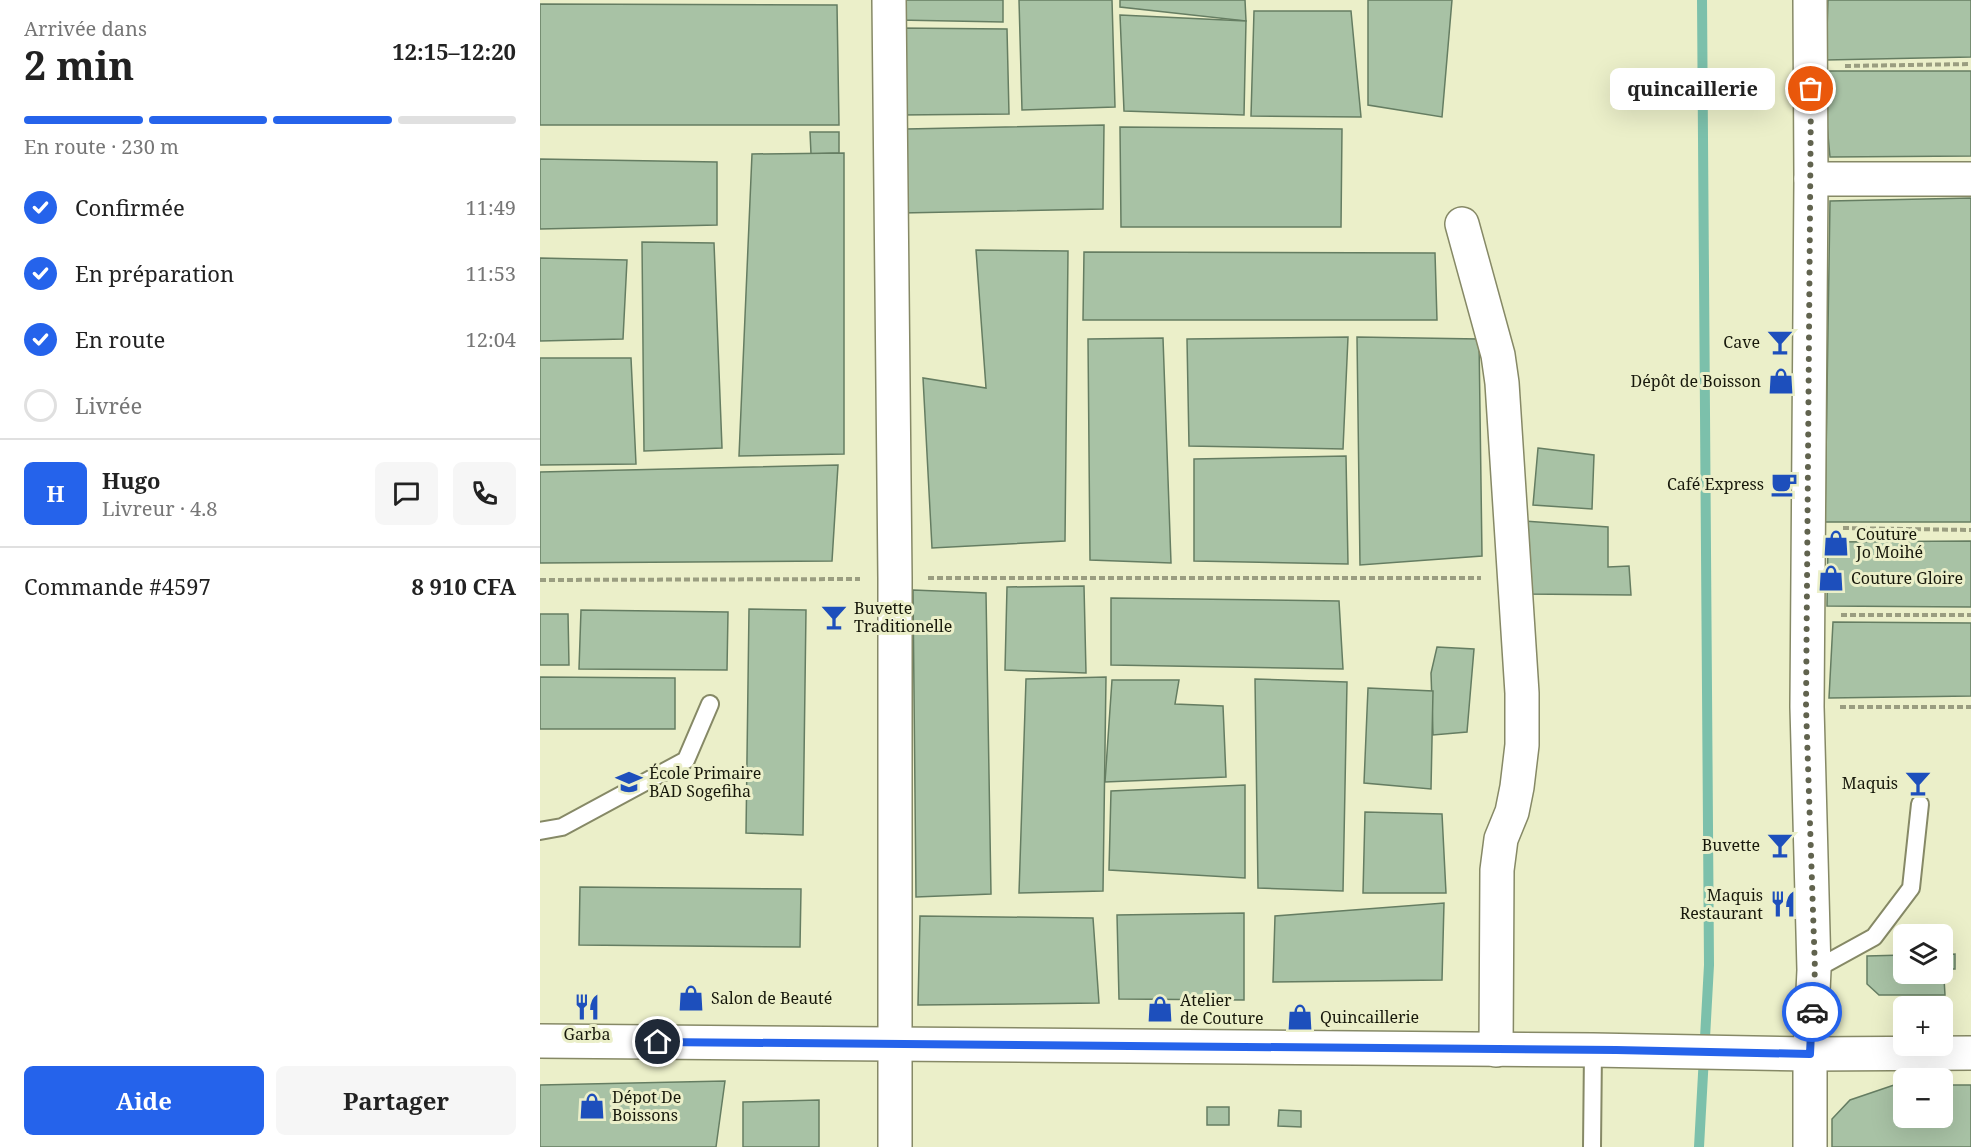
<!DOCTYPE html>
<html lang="fr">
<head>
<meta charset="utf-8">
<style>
	body { margin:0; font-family:"Noto Serif",serif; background:#f6f6f6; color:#222; height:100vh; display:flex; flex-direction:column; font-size:22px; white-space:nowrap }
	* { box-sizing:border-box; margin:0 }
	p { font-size:20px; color:#767676 }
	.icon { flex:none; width:33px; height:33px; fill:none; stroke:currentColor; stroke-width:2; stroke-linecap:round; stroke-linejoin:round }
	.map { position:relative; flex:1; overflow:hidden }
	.side { display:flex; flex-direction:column; background:#fff; width:540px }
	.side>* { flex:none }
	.fabs { position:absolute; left:1353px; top:924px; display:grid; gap:12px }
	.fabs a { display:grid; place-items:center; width:60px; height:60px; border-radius:9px; background:#fff; box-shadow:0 6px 24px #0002; font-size:30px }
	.pin { position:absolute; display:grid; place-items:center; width:51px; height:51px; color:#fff; margin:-26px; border:3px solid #fff; border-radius:50%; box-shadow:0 2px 6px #0007 }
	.courier { position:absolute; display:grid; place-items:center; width:60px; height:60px; margin:-30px; border:4px solid #2563eb; border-radius:50%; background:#fff; color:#222; box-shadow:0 2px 8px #0007 }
	.bubble { position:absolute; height:42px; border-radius:9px; background:#fff; box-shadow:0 6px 24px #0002; font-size:20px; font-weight:700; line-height:42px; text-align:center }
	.head em { font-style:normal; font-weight:700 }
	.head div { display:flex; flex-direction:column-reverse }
	.head { display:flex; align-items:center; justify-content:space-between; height:102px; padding:0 24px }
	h1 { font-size:39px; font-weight:700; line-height:45px }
	.bar { display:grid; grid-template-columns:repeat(4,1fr); gap:9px 6px; align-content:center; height:72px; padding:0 24px }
	.bar i { height:8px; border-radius:4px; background:#e0e0e0 }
	.bar .selected { background:#2563eb }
	.bar p { grid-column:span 4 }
	.line { display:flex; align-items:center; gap:15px; padding:0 24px; border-top:2px solid #e0e0e0 }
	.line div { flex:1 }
	.round { display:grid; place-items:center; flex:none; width:63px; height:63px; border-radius:9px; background:#f6f6f6 }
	ol { padding:0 24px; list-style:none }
	li { display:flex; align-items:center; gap:18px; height:66px }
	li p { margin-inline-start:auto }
	li .icon { padding:6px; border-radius:50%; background:#2563eb; color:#fff; stroke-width:4 }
	li:last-child { color:#767676 }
	li i { width:33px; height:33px; border:3px solid #e0e0e0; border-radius:50% }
	.primary-button { display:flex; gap:12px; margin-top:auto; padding:12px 24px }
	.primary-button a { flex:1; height:69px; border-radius:9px; background:#2563eb; color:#fff; font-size:24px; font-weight:700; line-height:69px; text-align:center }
	.primary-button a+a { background:#f6f6f6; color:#222 }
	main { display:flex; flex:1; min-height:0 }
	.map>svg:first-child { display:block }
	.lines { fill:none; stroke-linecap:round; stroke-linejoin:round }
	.stream { stroke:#7cc0ab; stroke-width:10 }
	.building { fill:#a8c2a5; stroke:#657d62; stroke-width:1.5 }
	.lane-casing { stroke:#868966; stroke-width:20 }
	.street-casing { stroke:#868966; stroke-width:36 }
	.path { stroke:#9a9d80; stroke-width:4; stroke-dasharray:6 3; stroke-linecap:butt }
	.lane { stroke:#fff; stroke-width:16 }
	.street { stroke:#fff; stroke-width:33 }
	.done { stroke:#61634e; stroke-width:6; stroke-dasharray:0 10.8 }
	.route { stroke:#2563eb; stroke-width:8 }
	.labels { text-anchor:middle; stroke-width:6; stroke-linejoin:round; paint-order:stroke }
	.poi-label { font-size:16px; fill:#17180b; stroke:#ebefc9; text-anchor:start }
</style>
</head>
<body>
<main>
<section class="side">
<div class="head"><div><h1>2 min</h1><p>Arrivée dans</p></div><em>12:15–12:20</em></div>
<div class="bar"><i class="selected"></i><i class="selected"></i><i class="selected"></i><i></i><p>En route · 230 m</p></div>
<ol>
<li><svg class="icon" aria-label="check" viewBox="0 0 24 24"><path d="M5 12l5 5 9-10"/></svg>Confirmée<p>11:49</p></li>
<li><svg class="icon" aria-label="check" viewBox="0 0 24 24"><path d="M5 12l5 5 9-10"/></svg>En préparation<p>11:53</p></li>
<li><svg class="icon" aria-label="check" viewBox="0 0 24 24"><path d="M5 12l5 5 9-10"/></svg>En route<p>12:04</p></li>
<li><i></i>Livrée</li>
</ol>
<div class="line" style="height:108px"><b class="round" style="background:#2563eb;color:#fff">H</b><div><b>Hugo</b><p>Livreur · 4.8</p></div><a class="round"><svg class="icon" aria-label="chat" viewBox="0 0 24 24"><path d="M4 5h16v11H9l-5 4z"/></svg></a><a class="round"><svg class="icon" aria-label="phone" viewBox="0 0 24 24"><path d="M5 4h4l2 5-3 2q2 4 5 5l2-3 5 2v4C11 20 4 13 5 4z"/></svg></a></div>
<div class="line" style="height:78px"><div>Commande #4597</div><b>8 910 CFA</b></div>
<div class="primary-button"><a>Aide</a><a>Partager</a></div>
</section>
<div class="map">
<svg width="1431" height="1147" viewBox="0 0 1431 1147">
	<rect width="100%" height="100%" fill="#ebefc9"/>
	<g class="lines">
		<!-- stream -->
		<path class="stream" d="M1159,1147L1169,965L1162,0"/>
	</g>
	<!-- building -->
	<g class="building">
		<path d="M358,0H463V22L358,20Z"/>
		<path d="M479,0H572L575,107L482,110Z"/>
		<path d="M580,0H705L706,21L580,7Z"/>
		<path d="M828,0H912L902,117L828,105Z"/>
		<path d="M1288,0H1431V57L1286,60Z"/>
		<path d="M0,4L297,5L299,125H0Z"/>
		<path d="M714,11H811L821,117L711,116Z"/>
		<path d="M580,15L706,21L704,115L584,111Z"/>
		<path d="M357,28L467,29L469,114L359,115Z"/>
		<path d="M1282,71H1431V156L1290,157Z"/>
		<path d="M564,125L563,209L361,213L366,129Z"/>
		<path d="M580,127L802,129L801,227H581Z"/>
		<path d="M270,132H299V153L271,154Z"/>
		<path d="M304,153V454L199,456L212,154Z"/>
		<path d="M0,159L177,162V225L0,229Z"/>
		<path d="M1431,198V522H1285L1290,201Z"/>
		<path d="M102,242L174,243L182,448L104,451Z"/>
		<path d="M436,250L528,251L525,541L392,548L383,378L446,388Z"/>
		<path d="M544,252L895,253L897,320H543Z"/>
		<path d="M0,258L87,260L83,339L0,341Z"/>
		<path d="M808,337L803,449L649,446L647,339Z"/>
		<path d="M817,337L939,339L942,556L820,565Z"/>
		<path d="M623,338L631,563L550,560L548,339Z"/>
		<path d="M0,358H91L96,464L0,465Z"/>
		<path d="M998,448L1054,455L1052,509L993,505Z"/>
		<path d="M806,456L808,564L654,561V459Z"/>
		<path d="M298,465L292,561L0,563V472Z"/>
		<path d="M983,521L1068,527V567L1089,566L1091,595L985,594Z"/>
		<path d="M1431,541V607L1287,606L1288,542Z"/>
		<path d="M544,586L546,673L465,670L467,587Z"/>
		<path d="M373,590L446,593L451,894L376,897Z"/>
		<path d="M571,598L799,601L803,669L571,665Z"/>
		<path d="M209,609L266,610L263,835L206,833Z"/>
		<path d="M41,610L188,612L187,670L39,669Z"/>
		<path d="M0,614H28L29,665H0Z"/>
		<path d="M1293,622L1431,623V696L1289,698Z"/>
		<path d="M897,647L934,649L927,732L893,735L891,673Z"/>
		<path d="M0,677L135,678V729H0Z"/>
		<path d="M566,677L563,891L479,893L486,679Z"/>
		<path d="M715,679L807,682L803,891L718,888Z"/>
		<path d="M572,680H639L635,704L683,706L686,777L565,782Z"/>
		<path d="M828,688L893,691L891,789L824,783Z"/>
		<path d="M705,785V878L569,870L571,791Z"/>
		<path d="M825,812L902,814L906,893H823Z"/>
		<path d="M40,887L261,889L260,947L39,945Z"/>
		<path d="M904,903L902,980L733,982L735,916Z"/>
		<path d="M704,913V1000L579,999L577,915Z"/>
		<path d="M380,916L553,918L559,1003L378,1005Z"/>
		<path d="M1415,954V969H1402V955Z"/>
		<path d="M1364,955V974H1394V978H1404L1405,995H1339L1327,984V956Z"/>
		<path d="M185,1081L176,1147H0V1085Z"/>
		<path d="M1357,1084H1364V1118H1402V1085H1431V1147H1292V1119L1310,1100Z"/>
		<path d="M279,1100V1147H203V1102Z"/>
		<rect x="667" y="1107" width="22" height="18"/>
		<path d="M739,1110L761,1111V1127L738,1126Z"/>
	</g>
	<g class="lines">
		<!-- lane casing -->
		<g class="lane-casing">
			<g id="lane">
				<path d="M0,831L22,827L146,760L170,704"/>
				<path d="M1274,970L1334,937L1371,888L1380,804"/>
				<path d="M1052,1147L1053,1050"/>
			</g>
		</g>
		<!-- street casing -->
		<g class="street-casing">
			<g id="street">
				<path d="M349,0L355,578V1147"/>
				<path d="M1271,179H1431"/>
				<path d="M922,224L958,355L962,383L982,693V745L977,787L972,812L961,839L957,870L956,1050"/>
				<path d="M0,1041L1053,1050L1270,1054L1431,1053"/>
				<path d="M1270,1147V1054L1274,970L1267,707L1271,179L1270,0"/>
			</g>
		</g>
		<!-- path -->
		<g class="path">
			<path d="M1305,66L1431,64"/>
			<path d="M1303,528L1431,530"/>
			<path d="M388,578H941"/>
			<path d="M0,580L320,579"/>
			<path d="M1301,615H1431"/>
			<path d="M1300,707H1431"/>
		</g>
		<!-- lane -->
		<use href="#lane" class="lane"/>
		<!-- street -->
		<use href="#street" class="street"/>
	</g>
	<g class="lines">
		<!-- done -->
		<path class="done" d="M1271,89L1266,707L1275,970L1272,1012"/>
		<!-- route -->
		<path class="route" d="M118,1042L1076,1050L1270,1054L1272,1012"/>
	</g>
	<!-- icons -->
	<defs>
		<g id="bar-bare" transform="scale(2.07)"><path d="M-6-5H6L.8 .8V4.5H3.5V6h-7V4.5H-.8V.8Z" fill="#1d4fbc" stroke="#ebefc9" stroke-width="2.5" paint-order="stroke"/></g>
		<g id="shop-bare" transform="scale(2.07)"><path d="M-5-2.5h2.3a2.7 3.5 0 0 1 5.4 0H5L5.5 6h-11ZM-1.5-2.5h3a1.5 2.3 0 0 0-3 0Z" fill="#1d4fbc" stroke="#ebefc9" stroke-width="2.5" paint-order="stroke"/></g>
		<g id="cafe-bare" transform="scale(2.07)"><path d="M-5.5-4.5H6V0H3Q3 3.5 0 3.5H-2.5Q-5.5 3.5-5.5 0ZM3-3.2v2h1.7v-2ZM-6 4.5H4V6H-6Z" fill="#1d4fbc" stroke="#ebefc9" stroke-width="2.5" paint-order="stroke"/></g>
		<g id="school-bare" transform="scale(2.07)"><path d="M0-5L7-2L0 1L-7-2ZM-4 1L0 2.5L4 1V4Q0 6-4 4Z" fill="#1d4fbc" stroke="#ebefc9" stroke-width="2.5" paint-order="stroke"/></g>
		<g id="restaurant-bare" transform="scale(2.07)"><path d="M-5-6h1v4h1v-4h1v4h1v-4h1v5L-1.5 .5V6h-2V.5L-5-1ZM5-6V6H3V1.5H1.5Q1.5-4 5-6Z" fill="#1d4fbc" stroke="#ebefc9" stroke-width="2.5" paint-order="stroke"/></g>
	</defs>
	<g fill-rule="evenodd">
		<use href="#bar-bare" x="1240" y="342"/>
		<use href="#shop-bare" x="1241" y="381"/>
		<use href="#cafe-bare" x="1244" y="484"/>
		<use href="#shop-bare" x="1296" y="543"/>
		<use href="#shop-bare" x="1291" y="578"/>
		<use href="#bar-bare" x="294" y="617"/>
		<use href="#school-bare" x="89" y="782"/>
		<use href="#bar-bare" x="1378" y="783"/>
		<use href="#bar-bare" x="1240" y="845"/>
		<use href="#restaurant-bare" x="1243" y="904"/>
		<use href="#shop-bare" x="151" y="998"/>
		<use href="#restaurant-bare" x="47" y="1007"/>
		<use href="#shop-bare" x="620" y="1009"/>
		<use href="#shop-bare" x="760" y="1017"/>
		<use href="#shop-bare" x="52" y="1106"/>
	</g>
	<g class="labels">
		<!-- poi labels -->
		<g class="poi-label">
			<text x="1220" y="348" text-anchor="end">Cave</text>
			<text x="1221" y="387" text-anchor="end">Dépôt de Boisson</text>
			<text x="1224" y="490" text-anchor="end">Café Express</text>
			<text x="1316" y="540">Couture<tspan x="1316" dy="18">Jo Moihé</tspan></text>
			<text x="1311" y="584">Couture Gloire</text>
			<text x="314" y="614">Buvette<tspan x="314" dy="18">Traditionelle</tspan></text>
			<text x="109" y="779">École Primaire<tspan x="109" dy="18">BAD Sogefiha</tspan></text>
			<text x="1358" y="789" text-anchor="end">Maquis</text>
			<text x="1220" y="851" text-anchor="end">Buvette</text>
			<text x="1223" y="901" text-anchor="end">Maquis<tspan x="1223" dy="18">Restaurant</tspan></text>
			<text x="171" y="1004">Salon de Beauté</text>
			<text x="640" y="1006">Atelier<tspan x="640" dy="18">de Couture</tspan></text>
			<text x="780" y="1023">Quincaillerie</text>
			<text x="47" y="1040" text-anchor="middle">Garba</text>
			<text x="72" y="1103">Dépot De<tspan x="72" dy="18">Boissons</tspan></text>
		</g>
	</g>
</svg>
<div class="fabs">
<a><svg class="icon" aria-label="layers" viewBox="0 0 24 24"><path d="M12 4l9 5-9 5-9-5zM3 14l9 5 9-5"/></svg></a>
<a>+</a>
<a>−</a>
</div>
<div class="pin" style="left:1271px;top:89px;background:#ea580c"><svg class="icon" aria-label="bag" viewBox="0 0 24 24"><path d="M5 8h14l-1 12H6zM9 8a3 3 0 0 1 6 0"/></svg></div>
<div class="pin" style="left:118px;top:1042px;background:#1f2937"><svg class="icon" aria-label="home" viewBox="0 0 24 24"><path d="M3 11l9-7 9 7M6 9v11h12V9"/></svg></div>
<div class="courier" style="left:1272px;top:1012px"><svg class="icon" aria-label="car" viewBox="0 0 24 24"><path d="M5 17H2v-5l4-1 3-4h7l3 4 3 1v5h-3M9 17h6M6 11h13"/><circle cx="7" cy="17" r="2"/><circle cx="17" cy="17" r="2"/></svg></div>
<div class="bubble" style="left:1070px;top:68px;width:165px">quincaillerie</div>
</div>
</main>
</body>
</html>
